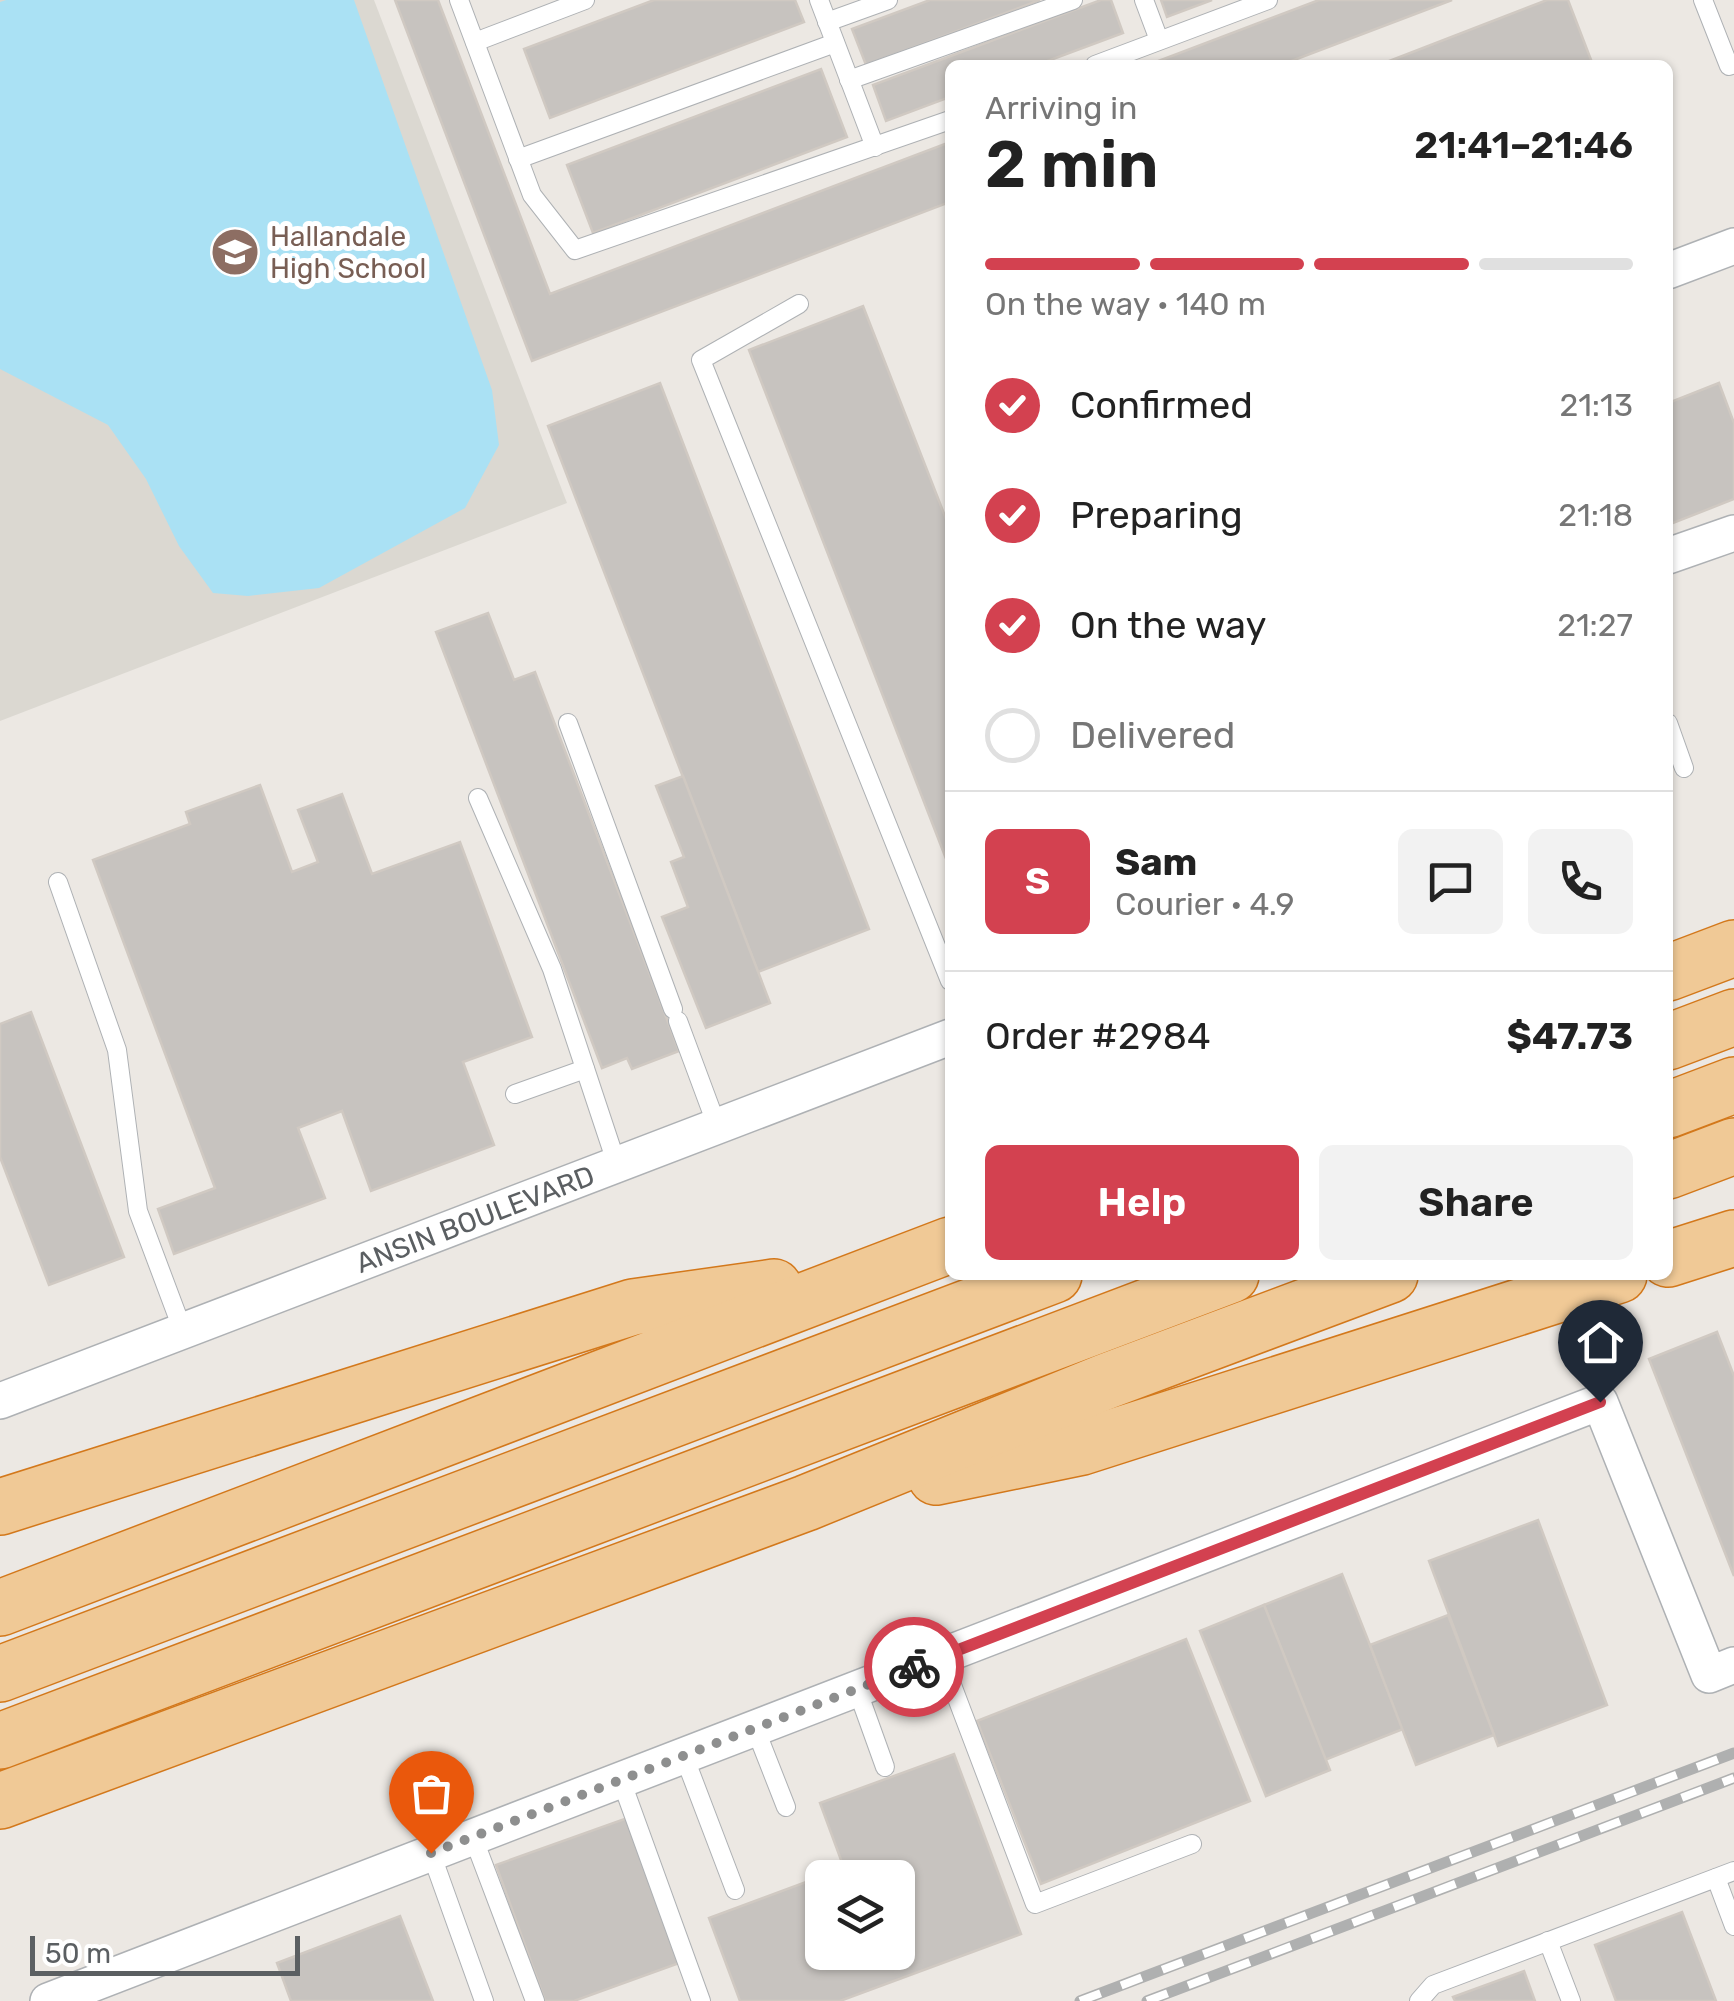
<!DOCTYPE html>
<html lang="en">
<head>
<meta charset="utf-8">
<style>
	body { margin:0; font-family:Rubik,sans-serif; background:#f2f2f2; color:#222; height:100vh; display:flex; flex-direction:column; font-size:38px; white-space:nowrap }
	* { box-sizing:border-box; margin:0 }
	p { font-size:32px; color:#767676 }
	.icon { flex:none; width:55px; height:55px; fill:none; stroke:currentColor; stroke-width:2; stroke-linecap:round; stroke-linejoin:round }
	.map { position:relative; flex:1; overflow:hidden }
	.details { position:absolute; left:945px; top:60px; width:728px; height:1220px; display:flex; flex-direction:column; background:#fff; border-radius:15px; box-shadow:0 2px 8px #0004 }
	.details>* { flex:none }
	.fabs { position:absolute; left:805px; top:1860px; display:grid; gap:20px }
	.fabs a { display:grid; place-items:center; width:110px; height:110px; border-radius:15px; background:#fff; box-shadow:0 2px 8px #0004; font-size:50px }
	.scale { position:absolute; left:30px; bottom:25px; width:270px; box-sizing:border-box; padding-left:10px; border:5px solid #5b5f62; border-top:0; font-size:28px; line-height:35px; white-space:nowrap; color:#5b5f62; -webkit-text-stroke:8px #fff; paint-order:stroke }
	.pin { position:absolute; display:grid; place-items:center; width:85px; height:85px; color:#fff; margin:-102px -42px; border-radius:50% 50% 50% 0; rotate:-45deg; box-shadow:0 0 10px #0007 }
	.pin .icon { rotate:45deg }
	.courier { position:absolute; display:grid; place-items:center; width:100px; height:100px; margin:-50px; border:8px solid #d34150; border-radius:50%; background:#fff; color:#222; box-shadow:0 2px 12px #0007 }
	.summary em { font-style:normal; font-weight:600 }
	.summary div { display:flex; flex-direction:column-reverse }
	.summary { display:flex; align-items:center; justify-content:space-between; height:170px; padding:0 40px }
	h1 { font-size:65px; font-weight:600; line-height:75px }
	.bar { display:grid; grid-template-columns:repeat(4,1fr); gap:15px 10px; align-content:center; height:120px; padding:0 40px }
	.bar i { height:12px; border-radius:8px; background:#e0e0e0 }
	.bar .current { background:#d34150 }
	.bar p { grid-column:span 4 }
	.line { display:flex; align-items:center; gap:25px; padding:0 40px; border-top:2px solid #e0e0e0 }
	.line div { flex:1 }
	.round { display:grid; place-items:center; flex:none; width:105px; height:105px; border-radius:15px; background:#f2f2f2 }
	ol { padding:0 40px; list-style:none }
	li { display:flex; align-items:center; gap:30px; height:110px }
	li p { margin-inline-start:auto }
	li .icon { padding:10px; border-radius:50%; background:#d34150; color:#fff; stroke-width:4 }
	li:last-child { color:#767676 }
	li i { width:55px; height:55px; border:5px solid #e0e0e0; border-radius:50% }
	.action { display:flex; gap:20px; margin-top:auto; padding:20px 40px }
	.action a { flex:1; height:115px; border-radius:15px; background:#d34150; color:#fff; font-size:40px; font-weight:600; line-height:115px; text-align:center }
	.action a+a { background:#f2f2f2; color:#222 }
	.map>svg:first-child { display:block }
	.education { fill:#dbd8d1 }
	.water { fill:#aae1f4 }
	.building { fill:#c7c3bf; stroke:#d0c9c2; stroke-width:2.5; fill-rule:evenodd }
	.lines { fill:none; stroke-linecap:round; stroke-linejoin:round }
	.lane-casing { stroke:#aeb1b4; stroke-width:20 }
	.street-casing { stroke:#aeb1b4; stroke-width:38 }
	.highway-casing { stroke:#d3781b; stroke-width:58 }
	.lane { stroke:#fff; stroke-width:18 }
	.street { stroke:#fff; stroke-width:35 }
	.highway { stroke:#f0c996; stroke-width:55 }
	.rail-casing { stroke:#afb0b0; stroke-width:11 }
	.rail { stroke:#fff; stroke-width:8; stroke-dasharray:22; stroke-linecap:butt }
	.done { stroke:#8e8f8f; stroke-width:10; stroke-dasharray:0 18 }
	.route { stroke:#d34150; stroke-width:12 }
	.labels { text-anchor:middle; stroke-width:10; stroke-linejoin:round; paint-order:stroke }
	.education-label { font-size:28px; fill:#785e54; stroke:#fff; text-anchor:start }
	.street-label { font-size:28px; fill:#5b5f62; stroke:#fff }
</style>
</head>
<body>
<div class="map">
<svg width="1734" height="2001" viewBox="0 0 1734 2001">
	<rect width="100%" height="100%" fill="#ece8e3"/>
	<!-- education -->
	<path class="education" d="M0,0H374L567,503L0,721Z"/>
	<!-- water -->
	<path class="water" d="M6,0H354L492,390L499,445L465,508L319,588L248,596L213,593L179,546L146,479L108,425L0,369V2Z"/>
	<!-- building -->
	<g class="building">
		<path d="M395,0H438L550,294L950,142V202L532,361Z"/>
		<path d="M654,0H795L804,22L550,118L524,49Z"/>
		<path d="M930,0H1040L866,65L852,29Z"/>
		<path d="M1101,0H1111L1123,33L1037,65H950V97L886,121L873,85Z"/>
		<path d="M1161,0H1212L1167,17Z"/>
		<path d="M1319,0H1452L1281,65H1148Z"/>
		<path d="M1547,0H1568L1593,65H1379Z"/>
		<path d="M821,69L847,137L593,233L567,165Z"/>
		<path d="M863,306L950,529V869L749,350Z"/>
		<path d="M660,383L869,929L758,972L548,426Z"/>
		<path d="M1719,383L1734,423V499L1668,525V403Z"/>
		<path d="M488,613L514,680L535,672L679,1051L632,1069L627,1058L602,1068L436,632Z"/>
		<path d="M683,776L770,1003L706,1028L662,917L688,907L671,862L684,857L656,786Z"/>
		<path d="M260,785L292,872L318,862L298,810L342,794L372,874L460,842L532,1037L463,1062L494,1145L371,1191L342,1111L298,1128L325,1198L174,1254L158,1209L215,1188L93,860L190,824L186,812Z"/>
		<path d="M31,1012L124,1257L49,1285L0,1157V1024Z"/>
		<path d="M1717,1332L1734,1376V1576L1649,1359Z"/>
		<path d="M1538,1520L1607,1705L1498,1746L1429,1561Z"/>
		<path d="M1342,1574L1403,1729L1325,1760L1264,1605Z"/>
		<path d="M1264,1605L1330,1770L1266,1796L1200,1631Z"/>
		<path d="M1448,1615L1494,1735L1416,1765L1370,1645Z"/>
		<path d="M1186,1639L1250,1801L1041,1884L977,1721Z"/>
		<path d="M954,1754L1021,1934L840,2001H740L709,1918L844,1868L820,1803ZM822,1878H898V1952H822Z"/>
		<path d="M630,1817L682,1962L574,2001H545L496,1865Z"/>
		<path d="M1682,1912L1716,2001H1616L1595,1945Z"/>
		<path d="M400,1916L433,2001H291L277,1963Z"/>
		<path d="M1524,1971L1535,2001H1455L1453,1997Z"/>
	</g>
	<g class="lines">
		<!-- lane casing -->
		<g class="lane-casing">
			<g id="lane">
				<path d="M459,0L532,195L575,250L950,120"/>
				<path d="M819,0L875,147"/>
				<path d="M1144,0L1159,40"/>
				<path d="M1703,0L1729,66L1734,64"/>
				<path d="M827,22L888,0"/>
				<path d="M475,42L585,0"/>
				<path d="M1095,65L1268,0"/>
				<path d="M849,80L1073,0"/>
				<path d="M518,159L835,43"/>
				<path d="M799,304L701,360L950,981"/>
				<path d="M568,723L673,1009"/>
				<path d="M1668,723L1684,768"/>
				<path d="M478,798L552,969L617,1165"/>
				<path d="M58,882L117,1050L138,1211L183,1331"/>
				<path d="M678,1021L717,1126"/>
				<path d="M515,1094L585,1069"/>
				<path d="M941,1656L1035,1904L1192,1844"/>
				<path d="M857,1689L885,1767"/>
				<path d="M755,1728L786,1807"/>
				<path d="M684,1756L735,1890"/>
				<path d="M621,1780L701,2001"/>
				<path d="M473,1837L535,2001"/>
				<path d="M431,1853L484,2001"/>
				<path d="M1716,1878L1734,1926"/>
				<path d="M1548,1941L1571,2001"/>
				<path d="M1419,2001L1433,1985L1734,1871"/>
			</g>
		</g>
		<!-- street casing -->
		<g class="street-casing">
			<g id="street">
				<path d="M1668,271L1734,246"/>
				<path d="M1668,556L1734,533"/>
				<path d="M0,1401L950,1037"/>
				<path d="M48,2001L1600,1402L1709,1675L1734,1665"/>
			</g>
		</g>
		<!-- highway casing -->
		<g class="highway-casing">
			<g id="highway">
				<path d="M1668,973L1734,948"/>
				<path d="M1668,1042L1734,1017"/>
				<path d="M1668,1110L1734,1085"/>
				<path d="M1668,1171L1734,1146"/>
				<path d="M1668,1259L1734,1238"/>
				<path d="M936,1477L1082,1447L1619,1275"/>
				<path d="M0,1507L633,1307L774,1287"/>
				<path d="M0,1608L950,1245"/>
				<path d="M0,1674L1054,1275"/>
				<path d="M0,1741L1231,1275"/>
				<path d="M0,1801L806,1503L1107,1381L1390,1275"/>
			</g>
		</g>
		<!-- lane -->
		<use href="#lane" class="lane"/>
		<!-- street -->
		<use href="#street" class="street"/>
		<!-- highway -->
		<use href="#highway" class="highway"/>
		<!-- rail casing -->
		<g class="rail-casing">
			<g id="rail">
				<path d="M1080,2001L1734,1753"/>
				<path d="M1147,2001L1734,1778"/>
			</g>
		</g>
		<!-- rail -->
		<use href="#rail" class="rail"/>
	</g>
	<g class="lines">
		<!-- done -->
		<path class="done" d="M431,1853L914,1667"/>
		<!-- route -->
		<path class="route" d="M914,1667L1600,1402"/>
	</g>
	<!-- icons -->
	<defs>
		<g id="school-disc" transform="scale(2.5)"><circle r="9.5" fill="#8d6e63" stroke="#fff"/><path d="M0-5L7-2L0 1L-7-2ZM-4 1L0 2.5L4 1V4Q0 6-4 4Z" fill="#fff"/></g>
	</defs>
	<g fill-rule="evenodd">
		<use href="#school-disc" x="235" y="252"/>
	</g>
	<g class="labels">
		<!-- education labels -->
		<g class="education-label">
			<text x="270" y="246">Hallandale<tspan x="270" dy="32">High School</tspan></text>
		</g>
		<!-- street labels -->
		<g class="street-label">
			<text transform="translate(475 1219) rotate(-21)" y="10">ANSIN BOULEVARD</text>
		</g>
	</g>
</svg>
<div class="fabs">
<a><svg class="icon" aria-label="layers" viewBox="0 0 24 24"><path d="M12 4l9 5-9 5-9-5zM3 14l9 5 9-5"/></svg></a>
</div>
<div class="scale">50 m</div>
<div class="pin" style="left:431px;top:1853px;background:#ea580c"><svg class="icon" aria-label="bag" viewBox="0 0 24 24"><path d="M5 8h14l-1 12H6zM9 8a3 3 0 0 1 6 0"/></svg></div>
<div class="pin" style="left:1600px;top:1402px;background:#1f2937"><svg class="icon" aria-label="home" viewBox="0 0 24 24"><path d="M3 11l9-7 9 7M6 9v11h12V9"/></svg></div>
<div class="courier" style="left:914px;top:1667px"><svg class="icon" aria-label="bike" viewBox="0 0 24 24"><circle cx="6" cy="16" r="4"/><circle cx="18" cy="16" r="4"/><path d="M6 16l4-8h5l3 8M10 8l3 8H6M13 5h3"/></svg></div>
<section class="details">
<div class="summary"><div><h1>2 min</h1><p>Arriving in</p></div><em>21:41–21:46</em></div>
<div class="bar"><i class="current"></i><i class="current"></i><i class="current"></i><i></i><p>On the way · 140 m</p></div>
<ol>
<li><svg class="icon" aria-label="check" viewBox="0 0 24 24"><path d="M5 12l5 5 9-10"/></svg>Confirmed<p>21:13</p></li>
<li><svg class="icon" aria-label="check" viewBox="0 0 24 24"><path d="M5 12l5 5 9-10"/></svg>Preparing<p>21:18</p></li>
<li><svg class="icon" aria-label="check" viewBox="0 0 24 24"><path d="M5 12l5 5 9-10"/></svg>On the way<p>21:27</p></li>
<li><i></i>Delivered</li>
</ol>
<div class="line" style="height:180px"><b class="round" style="background:#d34150;color:#fff">S</b><div><b>Sam</b><p>Courier · 4.9</p></div><a class="round"><svg class="icon" aria-label="chat" viewBox="0 0 24 24"><path d="M4 5h16v11H9l-5 4z"/></svg></a><a class="round"><svg class="icon" aria-label="phone" viewBox="0 0 24 24"><path d="M5 4h4l2 5-3 2q2 4 5 5l2-3 5 2v4C11 20 4 13 5 4z"/></svg></a></div>
<div class="line" style="height:130px"><div>Order #2984</div><b>$47.73</b></div>
<div class="action"><a>Help</a><a>Share</a></div>
</section>
</div>
</body>
</html>
